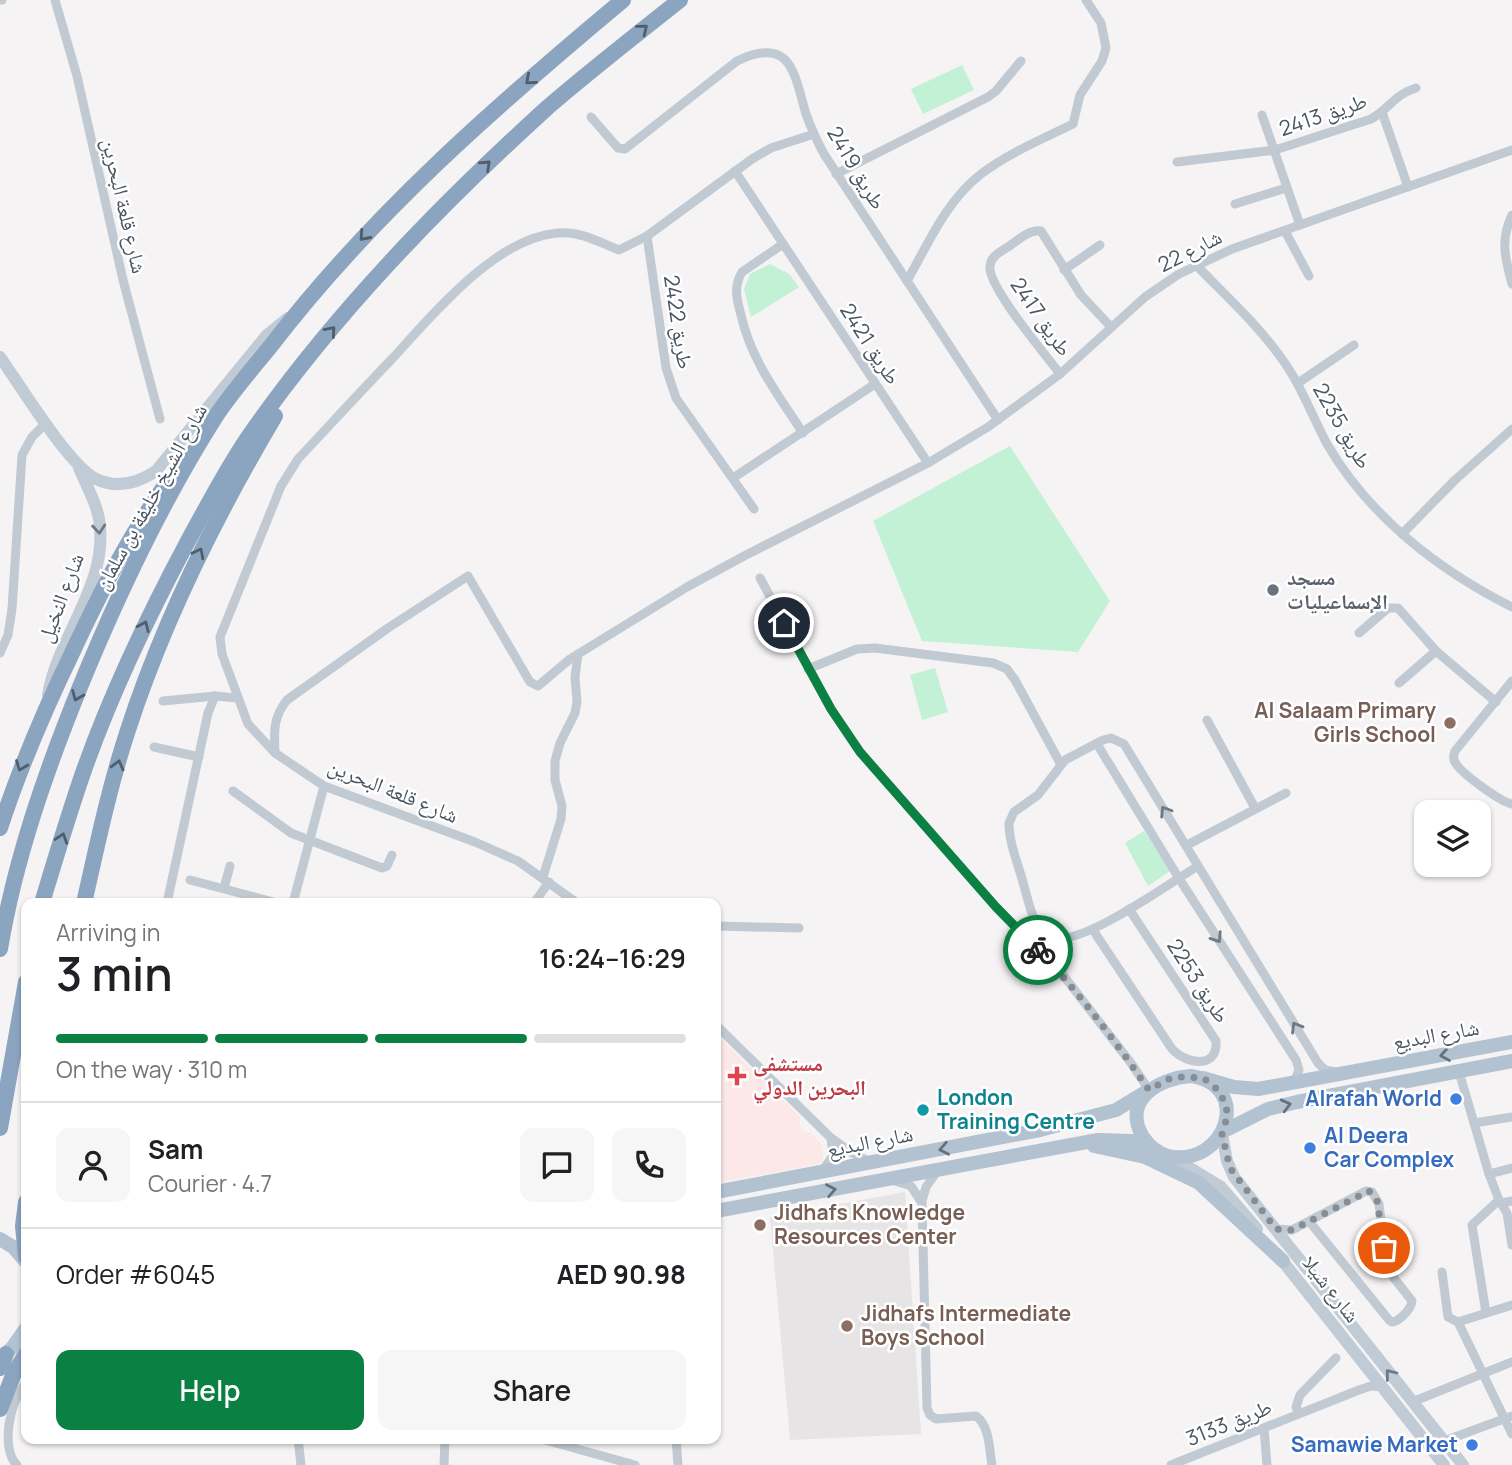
<!DOCTYPE html>
<html lang="en">
<head>
<meta charset="utf-8">
<style>
	body { margin:0; font-family:Manrope,"Noto Naskh Arabic",sans-serif; background:#f6f6f6; color:#202124; height:100vh; display:flex; flex-direction:column; font-size:26px; white-space:nowrap }
	* { box-sizing:border-box; margin:0 }
	p { font-size:23px; color:#757577 }
	.icon { flex:none; width:38px; height:38px; fill:none; stroke:currentColor; stroke-width:2; stroke-linecap:round; stroke-linejoin:round }
	.map { position:relative; flex:1; overflow:hidden }
	.sheet { position:absolute; left:21px; top:898px; width:700px; height:546px; display:flex; flex-direction:column; background:#fff; border-radius:14px; box-shadow:0 2px 5px #0004 }
	.sheet>* { flex:none }
	.fabs { position:absolute; left:1414px; top:800px; display:grid; gap:14px }
	.fabs a { display:grid; place-items:center; width:77px; height:77px; border-radius:14px; background:#fff; box-shadow:0 2px 5px #0004; font-size:35px }
	.pin { position:absolute; display:grid; place-items:center; width:60px; height:60px; color:#fff; margin:-30px; border:4px solid #fff; border-radius:50%; box-shadow:0 2px 7px #0007 }
	.courier { position:absolute; display:grid; place-items:center; width:70px; height:70px; margin:-35px; border:5px solid #0b8043; border-radius:50%; background:#fff; color:#222; box-shadow:0 2px 9px #0007 }
	.overview em { font-style:normal; font-weight:600 }
	.overview div { display:flex; flex-direction:column-reverse }
	.overview { display:flex; align-items:center; justify-content:space-between; height:119px; padding:0 35px }
	h1 { font-size:46px; font-weight:600; line-height:52px }
	.bar { display:grid; grid-template-columns:repeat(4,1fr); gap:10px 7px; align-content:center; height:84px; padding:0 35px }
	.bar i { height:9px; border-radius:5px; background:#e0e0e0 }
	.bar .current { background:#0b8043 }
	.bar p { grid-column:span 4 }
	.line { display:flex; align-items:center; gap:18px; padding:0 35px; border-top:2px solid #e0e0e0 }
	.line div { flex:1 }
	.round { display:grid; place-items:center; flex:none; width:74px; height:74px; border-radius:14px; background:#f6f6f6 }
	.action { display:flex; gap:14px; margin-top:auto; padding:14px 35px }
	.action a { flex:1; height:80px; border-radius:14px; background:#0b8043; color:#fff; font-size:28px; font-weight:600; line-height:80px; text-align:center }
	.action a+a { background:#f6f6f6; color:#202124 }
	.map>svg:first-child { display:block }
	.education { fill:#e6e4e5 }
	.medical { fill:#fce8e6 }
	.green { fill:#c3f1d5 }
	.lines { fill:none; stroke-linecap:round; stroke-linejoin:round }
	.street { stroke:#c1cad2; stroke-width:9 }
	.secondary { stroke:#c1cbd6; stroke-width:12 }
	.primary { stroke:#b3c2d1; stroke-width:14 }
	.highway { stroke:#8ba5c1; stroke-width:16 }
	.oneway { stroke:#505e6b }
	.oneway2 { stroke:#6e7984 }
	.oneway3 { stroke:#6e7983 }
	.oneway4 { stroke:#64717d }
	.done { stroke:#868d94; stroke-width:7; stroke-dasharray:0 12.6 }
	.route { stroke:#0b8043; stroke-width:9 }
	.worship-dot { fill:#6b7280; stroke:#fff; stroke-width:2.5 }
	.education-dot { fill:#8d6e63; stroke:#fff; stroke-width:2.5 }
	.health-dot { fill:#e0444e; stroke:#fff; stroke-width:2.5 }
	.shop-dot { fill:#3f7fe0; stroke:#fff; stroke-width:2.5 }
	.culture-dot { fill:#0f9aa8; stroke:#fff; stroke-width:2.5 }
	.labels { text-anchor:middle; stroke-width:5; stroke-linejoin:round; paint-order:stroke }
	.street-label { font-size:21px; fill:#4a5661; stroke:#fff }
	.worship-label { font-size:21px; font-weight:bold; fill:#5b616d; stroke:#fff; text-anchor:start }
	.education-label { font-size:21px; font-weight:bold; fill:#785e54; stroke:#fff; text-anchor:start }
	.health-label { font-size:21px; font-weight:bold; fill:#be3a42; stroke:#fff; text-anchor:start }
	.culture-label { font-size:21px; font-weight:bold; fill:#0d838f; stroke:#fff; text-anchor:start }
	.shop-label { font-size:21px; font-weight:bold; fill:#366cbe; stroke:#fff; text-anchor:end }
</style>
</head>
<body>
<div class="map">
<svg width="1512" height="1465" viewBox="0 0 1512 1465">
	<rect width="100%" height="100%" fill="#f5f3f3"/>
	<!-- education -->
	<path class="education" d="M905,1192L921,1434L790,1440L770,1217Z"/>
	<!-- medical -->
	<path class="medical" d="M716,1034L800,1117V1128L804,1132L812,1133L821,1144L823,1160L818,1164L716,1183Z"/>
	<!-- green -->
	<g class="green">
		<path d="M962,65L974,90L923,114L911,89Z"/>
		<path d="M770,264L789,274L799,287L751,317L744,289L750,274Z"/>
		<path d="M1010,446L1110,601L1078,652L922,641L873,521Z"/>
		<path d="M935,668L948,712L922,720L910,675Z"/>
		<path d="M1144,831L1170,871L1148,886L1125,843Z"/>
	</g>
	<g class="lines">
		<!-- street -->
		<g class="street">
			<path d="M0,0H2"/>
			<path d="M55,0L77,76L123,280L160,419"/>
			<path d="M1382,112L1408,187"/>
			<path d="M1262,115L1300,225"/>
			<path d="M591,117L618,148L625,149L737,61C792,35 794,74 806,114C811,128 817,141 824,154L998,420"/>
			<path d="M1177,162L1275,150L1371,119C1388,110 1395,94 1416,88"/>
			<path d="M735,171L928,463"/>
			<path d="M836,174L988,97L996,91L1021,61"/>
			<path d="M1235,204L1286,188"/>
			<path d="M1512,215C1500,240 1505,258 1512,284"/>
			<path d="M1285,231L1309,276"/>
			<path d="M647,236L666,368L676,398L754,509"/>
			<path d="M783,244L742,272C733,287 737,300 741,315C751,360 778,395 803,433"/>
			<path d="M1196,265C1224,294 1255,322 1279,355C1300,382 1311,414 1327,444C1369,516 1438,570 1512,607"/>
			<path d="M1064,270L1100,245"/>
			<path d="M907,281C928,244 947,200 981,174C1009,153 1042,139 1073,124L1080,95L1102,61L1106,48L1101,23L1086,0"/>
			<path d="M1060,374C1046,355 987,286 990,266C991,256 1000,252 1008,247C1017,241 1029,229 1041,231L1081,295L1111,327"/>
			<path d="M1298,383L1354,345"/>
			<path d="M733,478L875,384"/>
			<path d="M1402,534L1455,480L1512,429"/>
			<path d="M760,578L831,709L860,752L996,907L1063,975L1131,1063L1149,1090"/>
			<path d="M1359,633L1388,608H1398L1436,651L1496,702"/>
			<path d="M0,653L8,635L12,609L22,455L32,437L46,423"/>
			<path d="M808,669L857,649L875,648L993,663L1007,669L1015,680L1060,763"/>
			<path d="M1512,681L1455,751C1454,755 1452,758 1455,762C1460,773 1501,802 1512,804"/>
			<path d="M1399,683L1436,651"/>
			<path d="M163,701L215,696L237,698"/>
			<path d="M1207,720L1255,808"/>
			<path d="M1097,744L1180,880L1296,1060L1299,1070L1294,1082"/>
			<path d="M154,747L199,757"/>
			<path d="M275,753C274,732 273,717 287,700L388,628L468,576L530,682L538,686L570,659L687,587L746,555L928,463L988,427L1060,374L1145,297L1179,274L1232,249L1512,150"/>
			<path d="M233,791L291,833L382,868L387,866L392,855"/>
			<path d="M1187,845L1286,793"/>
			<path d="M1198,866C1171,882 1078,950 1050,937C1033,929 1029,903 1024,886C1019,866 1009,844 1009,823L1014,812L1038,795L1065,760L1103,740L1111,738L1124,744L1318,1063L1325,1070L1336,1072"/>
			<path d="M543,877L561,819L562,806L555,780V761L560,743L575,713L577,702L575,677L578,654"/>
			<path d="M190,880L277,903"/>
			<path d="M224,888L230,866"/>
			<path d="M167,903L208,713L215,696"/>
			<path d="M293,903L324,786"/>
			<path d="M534,903L549,882"/>
			<path d="M577,903L518,861L475,842L324,786L275,753L248,724L222,654L220,637L281,486L298,459C329,426 359,393 390,361C431,317 494,238 558,233C580,231 599,242 619,250L647,236L752,159L771,148L814,134"/>
			<path d="M716,926L799,928"/>
			<path d="M1093,930L1172,1049C1186,1064 1218,1070 1216,1041L1129,909"/>
			<path d="M716,1025L831,1138L852,1153L870,1162"/>
			<path d="M1459,1072L1489,1174L1499,1200L1507,1213L1512,1245"/>
			<path d="M1474,1123L1512,1117"/>
			<path d="M822,1171L833,1156L831,1138"/>
			<path d="M1489,1174L1512,1168"/>
			<path d="M895,1181L911,1186L922,1203L927,1408L930,1415L936,1419L976,1416C990,1426 989,1449 992,1465"/>
			<path d="M922,1201L926,1187L938,1170"/>
			<path d="M1502,1203L1512,1201"/>
			<path d="M1276,1229L1292,1230L1366,1191L1372,1192L1379,1204L1387,1269L1412,1301C1411,1309 1400,1321 1392,1322L1389,1320L1309,1221"/>
			<path d="M1442,1272L1448,1317L1458,1322L1512,1305"/>
			<path d="M1486,1313L1472,1225L1499,1200"/>
			<path d="M1458,1322L1512,1434"/>
			<path d="M1412,1402L1512,1362"/>
			<path d="M1299,1413L1296,1407L1300,1395L1336,1358"/>
			<path d="M1264,1428L1267,1465"/>
			<path d="M298,1438L301,1465"/>
			<path d="M538,1438L635,1465"/>
			<path d="M676,1438L678,1465"/>
			<path d="M1444,1441L1512,1416"/>
			<path d="M17,1465C0,1449 10,1399 26,1383"/>
			<path d="M444,1465L445,1438"/>
			<path d="M1171,1465L1359,1390L1371,1386L1384,1387"/>
		</g>
		<!-- secondary -->
		<g class="secondary">
			<path d="M0,357C20,385 69,466 96,479C117,489 138,483 156,471L266,336L288,318"/>
			<path d="M48,695C58,635 110,583 99,519C96,501 86,485 79,468"/>
			<path d="M1222,1134L1227,1161L1234,1177L1463,1465"/>
			<path d="M1170,1156L1221,1187L1257,1229"/>
			<path d="M1277,1254L1444,1465"/>
		</g>
		<!-- primary -->
		<g class="primary">
			<path d="M1191,1076C1253,1085 1227,1168 1168,1156C1157,1153 1149,1146 1143,1137C1121,1100 1159,1078 1191,1076Z"/>
			<path d="M1203,1078L1234,1087L1258,1089L1512,1042"/>
			<path d="M1224,1131L1268,1109L1297,1102L1512,1061"/>
			<path d="M1094,1146L1145,1157L1199,1183L1283,1261"/>
			<path d="M716,1192L1040,1130L1116,1110L1149,1090"/>
			<path d="M716,1211L1098,1140L1133,1141L1150,1146"/>
			<path d="M0,1239L13,1247L26,1262"/>
			<path d="M0,1358L12,1348L26,1328"/>
		</g>
		<!-- highway -->
		<g class="highway">
			<path d="M0,828C20,767 45,709 73,651C101,591 130,534 169,480"/>
			<path d="M42,903C55,860 68,816 83,773C111,693 148,616 188,541C208,505 227,467 251,433C335,313 439,206 548,107C591,70 636,35 680,0"/>
			<path d="M84,903C97,846 109,788 127,733C163,621 215,517 275,416"/>
			<path d="M0,949C15,859 46,771 80,687C118,594 162,501 216,416C232,392 252,369 270,347C371,215 496,106 623,0"/>
			<path d="M0,1128L26,982"/>
			<path d="M26,1202L23,1226L26,1257"/>
			<path d="M0,1368L6,1354"/>
			<path d="M0,1409L14,1373L26,1354"/>
		</g>
	</g>
	<!-- one-way arrows -->
	<defs><path id="oneway-chevron" d="M-2-3.5L2.5 0L-2 3.5" fill="none" stroke-width="1.6" stroke-linecap="round" stroke-linejoin="round" transform="scale(1.75)"/></defs>
	<g class="oneway">
		<use href="#oneway-chevron" transform="translate(643 29) rotate(-39)"/>
		<use href="#oneway-chevron" transform="translate(530 80) rotate(139)"/>
		<use href="#oneway-chevron" transform="translate(486 165) rotate(-43)"/>
		<use href="#oneway-chevron" transform="translate(364 236) rotate(132)"/>
		<use href="#oneway-chevron" transform="translate(331 331) rotate(-49)"/>
		<use href="#oneway-chevron" transform="translate(199 553) rotate(-63)"/>
		<use href="#oneway-chevron" transform="translate(144 626) rotate(-66)"/>
		<use href="#oneway-chevron" transform="translate(77 696) rotate(112)"/>
		<use href="#oneway-chevron" transform="translate(118 765) rotate(-75)"/>
		<use href="#oneway-chevron" transform="translate(21 766) rotate(111)"/>
		<use href="#oneway-chevron" transform="translate(62 838) rotate(-72)"/>
	</g>
	<g class="oneway2">
		<use href="#oneway-chevron" transform="translate(99 529) rotate(85)"/>
		<use href="#oneway-chevron" transform="translate(1390 1374) rotate(-128)"/>
	</g>
	<g class="oneway3">
		<use href="#oneway-chevron" transform="translate(1165 811) rotate(-122)"/>
		<use href="#oneway-chevron" transform="translate(1217 938) rotate(57)"/>
		<use href="#oneway-chevron" transform="translate(1296 1027) rotate(-121)"/>
	</g>
	<g class="oneway4">
		<use href="#oneway-chevron" transform="translate(1445 1055) rotate(170)"/>
		<use href="#oneway-chevron" transform="translate(1286 1105) rotate(-14)"/>
		<use href="#oneway-chevron" transform="translate(944 1149) rotate(169)"/>
		<use href="#oneway-chevron" transform="translate(831 1190) rotate(-11)"/>
	</g>
	<g class="lines">
		<!-- done -->
		<path class="done" d="M1038,950C1079,992 1115,1041 1149,1090L1169,1079L1180,1077L1203,1078L1213,1085L1221,1094L1228,1114L1222,1134L1230,1168L1276,1229L1292,1230L1369,1191L1377,1200L1384,1248"/>
		<!-- route -->
		<path class="route" d="M784,623L831,709L860,752L996,907L1038,950"/>
	</g>
	<!-- markers -->
	<circle class="worship-dot" cx="1273" cy="590" r="7"/>
	<g class="education-dot">
		<circle cx="1450" cy="723" r="7"/>
		<circle cx="760" cy="1225" r="7"/>
		<circle cx="847" cy="1326" r="7"/>
	</g>
	<path class="health-dot" d="M733.5 1065.5h7v7h7v7h-7v7h-7v-7h-7v-7h7z"/>
	<g class="shop-dot">
		<circle cx="1456" cy="1099" r="7"/>
		<circle cx="1310" cy="1148" r="7"/>
		<circle cx="1472" cy="1445" r="7"/>
	</g>
	<circle class="culture-dot" cx="923" cy="1110" r="7"/>
	<g class="labels">
		<!-- street labels -->
		<g class="street-label">
			<text transform="translate(1323 115) rotate(-19)" y="7">طريق 2413</text>
			<text transform="translate(856 168) rotate(59)" y="7">طريق 2419</text>
			<text transform="translate(124 206) rotate(77)" y="7">شارع قلعة البحرين</text>
			<text transform="translate(1190 251) rotate(-27)" y="7">شارع 22</text>
			<text transform="translate(1041 317) rotate(55)" y="7">طريق 2417</text>
			<text transform="translate(678 322) rotate(81)" y="7">طريق 2422</text>
			<text transform="translate(870 344) rotate(57)" y="7">طريق 2421</text>
			<text transform="translate(1342 426) rotate(60)" y="7">طريق 2235</text>
			<text transform="translate(151 497) rotate(-61)" y="7">شارع الشيخ خليفة بن سلمان</text>
			<text transform="translate(61 598) rotate(-69)" y="7">شارع النخيل</text>
			<text transform="translate(393 791) rotate(22)" y="7">شارع قلعة البحرين</text>
			<text transform="translate(1198 981) rotate(57)" y="7">طريق 2253</text>
			<text transform="translate(1436 1035) rotate(-10)" y="7">شارع البديع</text>
			<text transform="translate(870 1142) rotate(-11)" y="7">شارع البديع</text>
			<text transform="translate(1331 1289) rotate(52)" y="7">شارع شيلا</text>
			<text transform="translate(1229 1423) rotate(-22)" y="7">طريق 3133</text>
		</g>
		<!-- worship labels -->
		<g class="worship-label">
			<text x="1287" y="585">مسجد<tspan x="1287" dy="24">الإسماعيليات</tspan></text>
		</g>
		<!-- education labels -->
		<g class="education-label">
			<text x="1436" y="718" text-anchor="end">Al Salaam Primary<tspan x="1436" dy="24">Girls School</tspan></text>
			<text x="774" y="1220">Jidhafs Knowledge<tspan x="774" dy="24">Resources Center</tspan></text>
			<text x="861" y="1321">Jidhafs Intermediate<tspan x="861" dy="24">Boys School</tspan></text>
		</g>
		<!-- health labels -->
		<g class="health-label">
			<text x="753" y="1071">مستشفى<tspan x="753" dy="24">البحرين الدولي</tspan></text>
		</g>
		<!-- culture labels -->
		<g class="culture-label">
			<text x="937" y="1105">London<tspan x="937" dy="24">Training Centre</tspan></text>
		</g>
		<!-- shop labels -->
		<g class="shop-label">
			<text x="1442" y="1106">Alrafah World</text>
			<text x="1324" y="1143" text-anchor="start">Al Deera<tspan x="1324" dy="24">Car Complex</tspan></text>
			<text x="1458" y="1452">Samawie Market</text>
		</g>
	</g>
</svg>
<div class="fabs">
<a><svg class="icon" aria-label="layers" viewBox="0 0 24 24"><path d="M12 4l9 5-9 5-9-5zM3 14l9 5 9-5"/></svg></a>
</div>
<div class="pin" style="left:1384px;top:1248px;background:#ea580c"><svg class="icon" aria-label="bag" viewBox="0 0 24 24"><path d="M5 8h14l-1 12H6zM9 8a3 3 0 0 1 6 0"/></svg></div>
<div class="pin" style="left:784px;top:623px;background:#1f2937"><svg class="icon" aria-label="home" viewBox="0 0 24 24"><path d="M3 11l9-7 9 7M6 9v11h12V9"/></svg></div>
<div class="courier" style="left:1038px;top:950px"><svg class="icon" aria-label="bike" viewBox="0 0 24 24"><circle cx="6" cy="16" r="4"/><circle cx="18" cy="16" r="4"/><path d="M6 16l4-8h5l3 8M10 8l3 8H6M13 5h3"/></svg></div>
<section class="sheet">
<div class="overview"><div><h1>3 min</h1><p>Arriving in</p></div><em>16:24–16:29</em></div>
<div class="bar"><i class="current"></i><i class="current"></i><i class="current"></i><i></i><p>On the way · 310 m</p></div>
<div class="line" style="height:126px"><a class="round"><svg class="icon" aria-label="person" viewBox="0 0 24 24"><circle cx="12" cy="8" r="4"/><path d="M4 21q1-7 8-7t8 7"/></svg></a><div><b>Sam</b><p>Courier · 4.7</p></div><a class="round"><svg class="icon" aria-label="chat" viewBox="0 0 24 24"><path d="M4 5h16v11H9l-5 4z"/></svg></a><a class="round"><svg class="icon" aria-label="phone" viewBox="0 0 24 24"><path d="M5 4h4l2 5-3 2q2 4 5 5l2-3 5 2v4C11 20 4 13 5 4z"/></svg></a></div>
<div class="line" style="height:91px"><div>Order #6045</div><b>AED 90.98</b></div>
<div class="action"><a>Help</a><a>Share</a></div>
</section>
</div>
</body>
</html>
